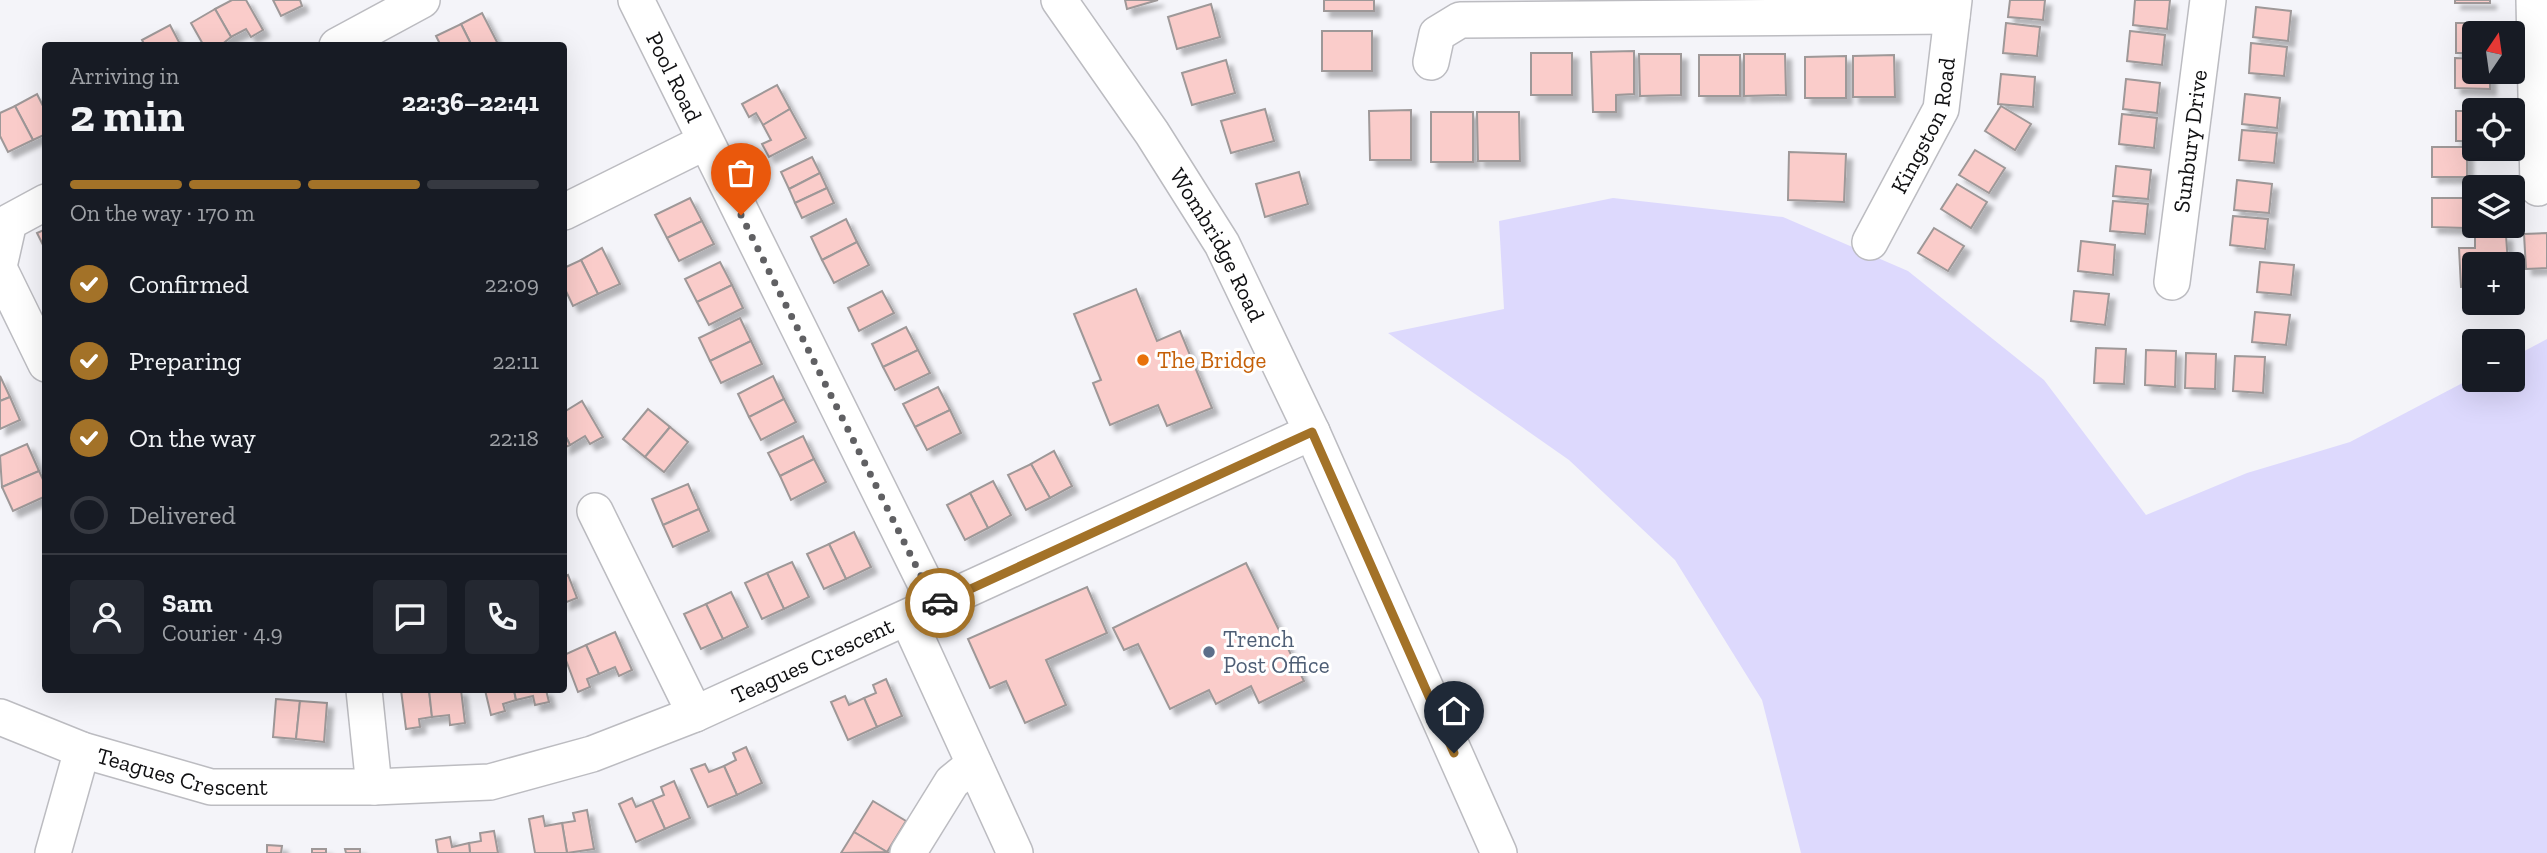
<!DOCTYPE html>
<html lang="en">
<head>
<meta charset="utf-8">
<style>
	body { margin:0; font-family:"Zilla Slab",serif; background:#242831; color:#f1f3f6; height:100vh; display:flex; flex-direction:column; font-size:26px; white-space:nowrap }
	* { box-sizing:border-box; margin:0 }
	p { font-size:23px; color:#9ea1a6 }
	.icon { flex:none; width:38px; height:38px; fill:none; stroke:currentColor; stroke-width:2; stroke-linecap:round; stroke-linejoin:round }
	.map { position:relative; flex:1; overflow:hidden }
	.sheet { position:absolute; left:42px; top:42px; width:525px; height:651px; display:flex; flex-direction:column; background:#171b24; border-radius:7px; box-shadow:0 7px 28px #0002 }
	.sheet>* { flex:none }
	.needle { width:46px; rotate:13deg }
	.tools { position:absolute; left:2462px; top:21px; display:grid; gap:14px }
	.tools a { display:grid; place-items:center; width:63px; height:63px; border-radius:7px; background:#171b24; box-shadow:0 7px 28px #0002; font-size:35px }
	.pin { position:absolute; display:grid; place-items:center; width:60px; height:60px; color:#fff; margin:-72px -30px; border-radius:50% 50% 50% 0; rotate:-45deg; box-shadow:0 0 7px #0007 }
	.pin .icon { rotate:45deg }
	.courier { position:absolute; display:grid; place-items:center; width:70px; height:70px; margin:-35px; border:5px solid #a37228; border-radius:50%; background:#fff; color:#222; box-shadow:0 2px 9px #0007 }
	.summary em { font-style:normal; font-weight:700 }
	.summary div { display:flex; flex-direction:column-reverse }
	.summary { display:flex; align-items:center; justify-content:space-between; height:119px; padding:0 28px }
	h1 { font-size:46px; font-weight:700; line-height:52px }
	.bar { display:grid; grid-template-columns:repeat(4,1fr); gap:10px 7px; align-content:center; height:84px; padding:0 28px }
	.bar i { height:9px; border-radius:5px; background:#363941 }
	.bar .selected { background:#a37228 }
	.bar p { grid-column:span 4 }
	.line { display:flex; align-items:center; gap:18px; padding:0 28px; border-top:2px solid #363941 }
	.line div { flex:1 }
	.round { display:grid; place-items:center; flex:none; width:74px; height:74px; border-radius:7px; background:#242831 }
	ol { padding:0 28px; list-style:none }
	li { display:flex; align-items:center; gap:21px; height:77px }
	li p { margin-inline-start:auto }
	li .icon { padding:7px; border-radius:50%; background:#a37228; color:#fff; stroke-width:4 }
	li:last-child { color:#9ea1a6 }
	li i { width:38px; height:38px; border:4px solid #363941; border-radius:50% }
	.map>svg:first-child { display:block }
	.green { fill:#ddd9fd }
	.building { fill:#faccca; stroke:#9e9898; stroke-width:2; filter:url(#shadow) }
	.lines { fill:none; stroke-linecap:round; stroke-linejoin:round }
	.minor-casing { stroke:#bcbcc1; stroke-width:38 }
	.minor { stroke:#fff; stroke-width:35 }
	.done { stroke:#606063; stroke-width:7; stroke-dasharray:0 12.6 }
	.route { stroke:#a37228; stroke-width:9 }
	.food-dot { fill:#e8710a; stroke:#fff; stroke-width:2.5 }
	.service-dot { fill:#5c6f8a; stroke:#fff; stroke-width:2.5 }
	.labels { text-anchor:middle; stroke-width:6; stroke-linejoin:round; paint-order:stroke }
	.street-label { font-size:23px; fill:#101012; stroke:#fff }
	.food-label { font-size:23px; fill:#c56008; stroke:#fff; text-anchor:start }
	.service-label { font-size:23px; fill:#4e5e75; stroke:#fff; text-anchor:start }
</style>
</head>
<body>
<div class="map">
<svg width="2547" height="853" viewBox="0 0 2547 853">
	<defs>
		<filter id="shadow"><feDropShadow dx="6" dy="6" stdDeviation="2" flood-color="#0004"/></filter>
	</defs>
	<rect width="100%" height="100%" fill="#f4f4f9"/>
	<!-- green -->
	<path class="green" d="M1613,198L1783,217L1908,271L2044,380L2146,515L2247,473L2350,442L2474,377L2513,380V357L2547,339V853H1801L1762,700L1675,560L1569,460L1388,333L1504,309L1499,221Z"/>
	<!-- building -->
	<g class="building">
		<path d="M232,0H246L263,30L251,37L246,29L231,37L215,9Z"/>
		<path d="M273,0H300L302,6L281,16Z"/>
		<path d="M1125,0H1158L1127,9Z"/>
		<rect x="1324" y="0" width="50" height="11"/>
		<path d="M2010,0H2045L2043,20L2008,17Z"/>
		<path d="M2135,0H2170L2167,29L2133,25Z"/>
		<rect x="2455" y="0" width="35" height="3"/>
		<path d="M1211,4L1220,37L1177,49L1168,17Z"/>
		<path d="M2256,7L2291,11L2288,41L2253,37Z"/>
		<path d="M215,9L231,37L220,46H204L191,23Z"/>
		<path d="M482,13L499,46H472L461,24Z"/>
		<path d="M2006,23L2040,27L2037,56L2003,53Z"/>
		<path d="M2456,23H2491V33H2474V53H2456Z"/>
		<path d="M461,24L472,46H441L436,36Z"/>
		<path d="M170,25L181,46H145L142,40Z"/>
		<rect x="1322" y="31" width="50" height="40"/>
		<path d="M2130,31L2165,35L2162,65L2127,61Z"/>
		<path d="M2251,43L2287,47L2284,76L2249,73Z"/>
		<path d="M1634,51V94L1616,95V112H1593L1591,52Z"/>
		<rect x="1531" y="53" width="41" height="42"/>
		<path d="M1639,54H1681V95L1640,96Z"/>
		<path d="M1744,54H1785L1786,95L1744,96Z"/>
		<rect x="1699" y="55" width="41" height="41"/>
		<path d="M1894,55L1895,97H1853V56Z"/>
		<path d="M1846,56V98H1805V57Z"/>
		<path d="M2455,58L2474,59V72H2490V89L2455,88Z"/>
		<path d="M1226,60L1235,93L1192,105L1182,73Z"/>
		<path d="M2001,74L2035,77L2033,107L1998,104Z"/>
		<path d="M2126,79L2160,83L2157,113L2123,109Z"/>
		<path d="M777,85L790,109L763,125L756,113L749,117L742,104Z"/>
		<path d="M37,94L46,112V134L33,140L15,106Z"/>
		<path d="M2245,94L2280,98L2277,128L2242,124Z"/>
		<path d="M15,106L33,140L8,152L0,136V113Z"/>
		<path d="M2001,106L2031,124L2015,150L1985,131Z"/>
		<path d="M790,109L806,138L769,157L762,144L771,140L763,125Z"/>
		<path d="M1265,109L1274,141L1231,153L1221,121Z"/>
		<path d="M1411,110V160H1370L1369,111Z"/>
		<rect x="2456" y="111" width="18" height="30"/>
		<rect x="1431" y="112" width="42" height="50"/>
		<path d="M1477,112H1519L1520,161H1478Z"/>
		<path d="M2122,114L2157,118L2154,148L2119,144Z"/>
		<path d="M2242,130L2277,133L2274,163L2239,160Z"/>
		<rect x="2432" y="147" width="35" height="30"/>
		<path d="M1975,150L2005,168L1989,193L1959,175Z"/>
		<path d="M1789,152L1846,154L1844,202L1788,200Z"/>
		<path d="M812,157L820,173L789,189L781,172Z"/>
		<path d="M2116,166L2151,170L2148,199L2113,196Z"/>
		<path d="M1299,172L1308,204L1265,217L1256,184Z"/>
		<path d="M820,173L827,188L795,203L789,189Z"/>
		<path d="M2237,180L2272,184L2269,213L2234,210Z"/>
		<path d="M1957,184L1987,202L1971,228L1941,209Z"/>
		<path d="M827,188L834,203L802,218L795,203Z"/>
		<path d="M690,198L702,221L667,238L655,215Z"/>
		<path d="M2432,198H2467L2466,228L2432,227Z"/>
		<path d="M2113,201L2148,204L2145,234L2110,231Z"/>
		<path d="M2233,216L2268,219L2265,249L2230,245Z"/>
		<path d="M846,219L857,242L822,260L811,237Z"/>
		<path d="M702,221L714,244L679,261L667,238Z"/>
		<path d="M1934,228L1964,246L1948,271L1918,253Z"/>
		<path d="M46,229V249H45L37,233Z"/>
		<path d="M2547,233V268L2526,269L2524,234Z"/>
		<path d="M2506,235L2508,264H2474V286L2461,287L2459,248H2475V236Z"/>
		<path d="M2081,241L2115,245L2113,275L2078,271Z"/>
		<path d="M857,242L869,265L834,283L822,260Z"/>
		<path d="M602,248L620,284L598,294L581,260Z"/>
		<path d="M581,260L598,294L573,306L564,287V268Z"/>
		<path d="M720,262L732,285L697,302L685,279Z"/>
		<path d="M2260,262L2294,265L2291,295L2257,292Z"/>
		<path d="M732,285L743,308L709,325L697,302Z"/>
		<path d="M1136,289L1157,341L1180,331L1212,408L1167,426L1158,405L1110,425L1093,383L1101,380L1074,314Z"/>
		<path d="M882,291L894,313L859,331L848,308Z"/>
		<path d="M2074,291L2109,294L2105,325L2071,321Z"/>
		<path d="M2255,312L2290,315L2286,345L2252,342Z"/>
		<path d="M740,318L751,341L710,361L699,338Z"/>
		<path d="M906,327L918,350L883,367L872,344Z"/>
		<path d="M751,341L762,364L721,383L710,361Z"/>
		<path d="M2096,348L2126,349L2124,384L2094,383Z"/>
		<path d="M918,350L930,373L895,390L883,367Z"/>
		<path d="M2146,350L2176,351L2175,387L2145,385Z"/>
		<path d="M2186,353L2216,354L2215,389L2185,388Z"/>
		<path d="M2235,356L2265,357L2263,393L2233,391Z"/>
		<path d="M0,376L10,397L0,401Z"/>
		<path d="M773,376L784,399L749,417L738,394Z"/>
		<path d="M938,387L950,410L915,427L903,404Z"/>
		<path d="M10,397L20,420L0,429V401Z"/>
		<path d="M784,399L796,422L761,440L749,417Z"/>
		<path d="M582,401L603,437L590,444L585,436L570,445L564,433V412Z"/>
		<path d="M648,409L670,427L645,457L623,439Z"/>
		<path d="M950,410L961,433L927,450L915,427Z"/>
		<path d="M670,427L688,442L664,472L645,457Z"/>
		<path d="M564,433L570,445L564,448Z"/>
		<path d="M803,436L814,459L780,476L768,453Z"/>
		<path d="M27,444L39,471L2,487L0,456Z"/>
		<path d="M1054,451L1072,486L1050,498L1031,464Z"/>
		<path d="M814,459L826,482L791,500L780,476Z"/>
		<path d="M1031,464L1050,498L1026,510L1008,475Z"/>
		<path d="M39,471L46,486V496L13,511L2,487Z"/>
		<path d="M993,481L1011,515L988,528L970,493Z"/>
		<path d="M688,484L699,509L663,525L652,499Z"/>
		<path d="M970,493L988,528L965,540L947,505Z"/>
		<path d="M699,509L709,531L673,547L663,525Z"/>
		<path d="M854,532L871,567L846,579L829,544Z"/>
		<path d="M829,544L846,579L824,589L807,554Z"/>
		<path d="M792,562L809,597L784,609L767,573Z"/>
		<path d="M1246,563L1304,681L1259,703L1251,686L1216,704L1209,690L1170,709L1138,644L1124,650L1113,628Z"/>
		<path d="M767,573L784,609L762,619L745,583Z"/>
		<path d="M568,575L577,598L564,603V577Z"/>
		<path d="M1087,587L1107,633L1046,660L1066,705L1025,723L1006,681L990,688L968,639Z"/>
		<path d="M731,592L748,627L723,639L706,604Z"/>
		<path d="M706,604L723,639L701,649L684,614Z"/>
		<path d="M615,632L632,670L619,676L615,667L599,674L586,645Z"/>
		<path d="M586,645L599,674L587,679L590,687L578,692L564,655Z"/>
		<path d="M886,679L902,716L877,727L864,698L876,693L873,685Z"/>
		<path d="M401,690H429L432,717L419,719L420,727L406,729Z"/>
		<path d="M429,690H461L465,723L450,725L449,715L432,717Z"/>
		<path d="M485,690H514L516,700L503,704L505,711L491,715Z"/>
		<path d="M514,690H546L549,702L535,705L533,696L516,700Z"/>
		<path d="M845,696L849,705L864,698L877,727L848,740L831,702Z"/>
		<path d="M276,699L300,701L296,739L273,737Z"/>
		<path d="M300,701L327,703L324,742L296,739Z"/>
		<path d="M746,747L762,783L737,795L724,766L736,760L733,753Z"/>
		<path d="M705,764L709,772L724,766L737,795L708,807L691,769Z"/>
		<path d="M674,781L690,818L665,829L652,800L664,795L661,787Z"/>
		<path d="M632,798L636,807L652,800L665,829L636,842L619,804Z"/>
		<path d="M873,801L906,821L887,852L854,832Z"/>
		<path d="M587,810L594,849L567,853L562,823L575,821L573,813Z"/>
		<path d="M543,816L545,826L562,823L567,853H535L529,819Z"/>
		<path d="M494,831L498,853H470L469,843L481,841L480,833Z"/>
		<path d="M854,832L887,852L841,853Z"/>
		<path d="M450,837L452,847L469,843L470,853H438L436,840Z"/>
		<path d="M267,845L282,846L281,853H267Z"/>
		<rect x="312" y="849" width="14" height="4"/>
		<path d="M345,849H360V853H346Z"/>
	</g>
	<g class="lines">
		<!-- minor casing -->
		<g class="minor-casing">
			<g id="minor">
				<path id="s1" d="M636,0L936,605"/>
				<path id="s2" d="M1059,0L1152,133L1222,244L1312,432L1499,853"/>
				<path d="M2534,0L2538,188"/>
				<path d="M337,46L422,0"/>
				<path d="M1431,62L1437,34L1460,20L1952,16"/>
				<path d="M564,212L705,142"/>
				<path id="s3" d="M1870,242L1941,109L1954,0"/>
				<path d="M0,262L9,222L46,202"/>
				<path d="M0,270L46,364"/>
				<path id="s4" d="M2172,282L2208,0"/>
				<path d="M595,511L695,714"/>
				<path d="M908,619L1015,853"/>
				<path d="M364,690L374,787"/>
				<path id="s5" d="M0,717L82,750L211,787H374L490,782L592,754L695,714L1312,432"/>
				<path d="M53,853L82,750"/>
				<path d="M908,853L952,782L974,764"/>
			</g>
		</g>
		<!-- minor -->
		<use href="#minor" class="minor"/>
	</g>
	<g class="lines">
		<!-- done -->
		<path class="done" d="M741,215L936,606L940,603"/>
		<!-- route -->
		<path class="route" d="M940,603L1312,432L1454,753"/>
	</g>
	<!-- markers -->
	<circle class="food-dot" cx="1143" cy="360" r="7"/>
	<circle class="service-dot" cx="1209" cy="652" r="7"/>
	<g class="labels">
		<!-- street labels -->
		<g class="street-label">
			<text dy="8" stroke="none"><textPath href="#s1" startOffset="86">Pool Road</textPath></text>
			<text dy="8" stroke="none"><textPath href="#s3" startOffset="130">Kingston Road</textPath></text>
			<text dy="8" stroke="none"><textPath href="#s4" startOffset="142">Sunbury Drive</textPath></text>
			<text dy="8" stroke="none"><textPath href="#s2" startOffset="292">Wombridge Road</textPath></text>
			<text dy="8" stroke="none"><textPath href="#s5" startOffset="847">Teagues Crescent</textPath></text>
			<text dy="8" stroke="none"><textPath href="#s5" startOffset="192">Teagues Crescent</textPath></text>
		</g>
		<!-- food labels -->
		<g class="food-label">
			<text x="1157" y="368">The Bridge</text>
		</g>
		<!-- service labels -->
		<g class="service-label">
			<text x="1223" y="647">Trench<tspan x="1223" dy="26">Post Office</tspan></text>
		</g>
	</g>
</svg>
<div class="tools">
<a><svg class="needle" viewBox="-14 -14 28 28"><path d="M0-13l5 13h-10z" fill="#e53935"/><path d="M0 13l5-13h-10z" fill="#9ea1a6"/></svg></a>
<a><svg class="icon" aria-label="locate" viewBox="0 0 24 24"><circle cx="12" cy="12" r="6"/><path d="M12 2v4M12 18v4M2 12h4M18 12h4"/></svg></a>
<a><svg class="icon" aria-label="layers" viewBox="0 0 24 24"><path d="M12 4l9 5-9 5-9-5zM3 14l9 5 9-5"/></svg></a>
<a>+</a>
<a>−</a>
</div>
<div class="pin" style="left:741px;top:215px;background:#ea580c"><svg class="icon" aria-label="bag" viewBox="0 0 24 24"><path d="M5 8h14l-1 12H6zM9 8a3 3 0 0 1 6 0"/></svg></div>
<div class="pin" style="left:1454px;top:753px;background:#1f2937"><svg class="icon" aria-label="home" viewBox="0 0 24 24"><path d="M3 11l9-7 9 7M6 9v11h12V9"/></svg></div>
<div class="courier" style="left:940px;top:603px"><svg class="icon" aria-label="car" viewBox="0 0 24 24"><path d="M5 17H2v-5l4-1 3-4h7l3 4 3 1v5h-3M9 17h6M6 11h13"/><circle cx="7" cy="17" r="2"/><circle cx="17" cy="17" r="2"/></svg></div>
<section class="sheet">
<div class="summary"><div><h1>2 min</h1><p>Arriving in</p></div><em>22:36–22:41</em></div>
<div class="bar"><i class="selected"></i><i class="selected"></i><i class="selected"></i><i></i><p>On the way · 170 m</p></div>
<ol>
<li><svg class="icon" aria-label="check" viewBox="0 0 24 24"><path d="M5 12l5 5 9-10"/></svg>Confirmed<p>22:09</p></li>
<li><svg class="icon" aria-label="check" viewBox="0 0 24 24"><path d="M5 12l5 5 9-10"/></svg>Preparing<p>22:11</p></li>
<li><svg class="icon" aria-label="check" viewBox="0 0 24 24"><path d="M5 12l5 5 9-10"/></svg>On the way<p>22:18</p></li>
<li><i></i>Delivered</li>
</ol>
<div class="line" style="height:126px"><a class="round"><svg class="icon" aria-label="person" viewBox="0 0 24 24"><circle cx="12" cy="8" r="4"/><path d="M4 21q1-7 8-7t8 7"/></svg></a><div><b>Sam</b><p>Courier · 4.9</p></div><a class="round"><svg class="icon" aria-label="chat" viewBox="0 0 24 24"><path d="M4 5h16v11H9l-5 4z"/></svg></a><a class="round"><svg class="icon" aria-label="phone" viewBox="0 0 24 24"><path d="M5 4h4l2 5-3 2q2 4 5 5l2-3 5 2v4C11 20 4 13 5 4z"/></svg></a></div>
</section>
</div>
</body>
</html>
